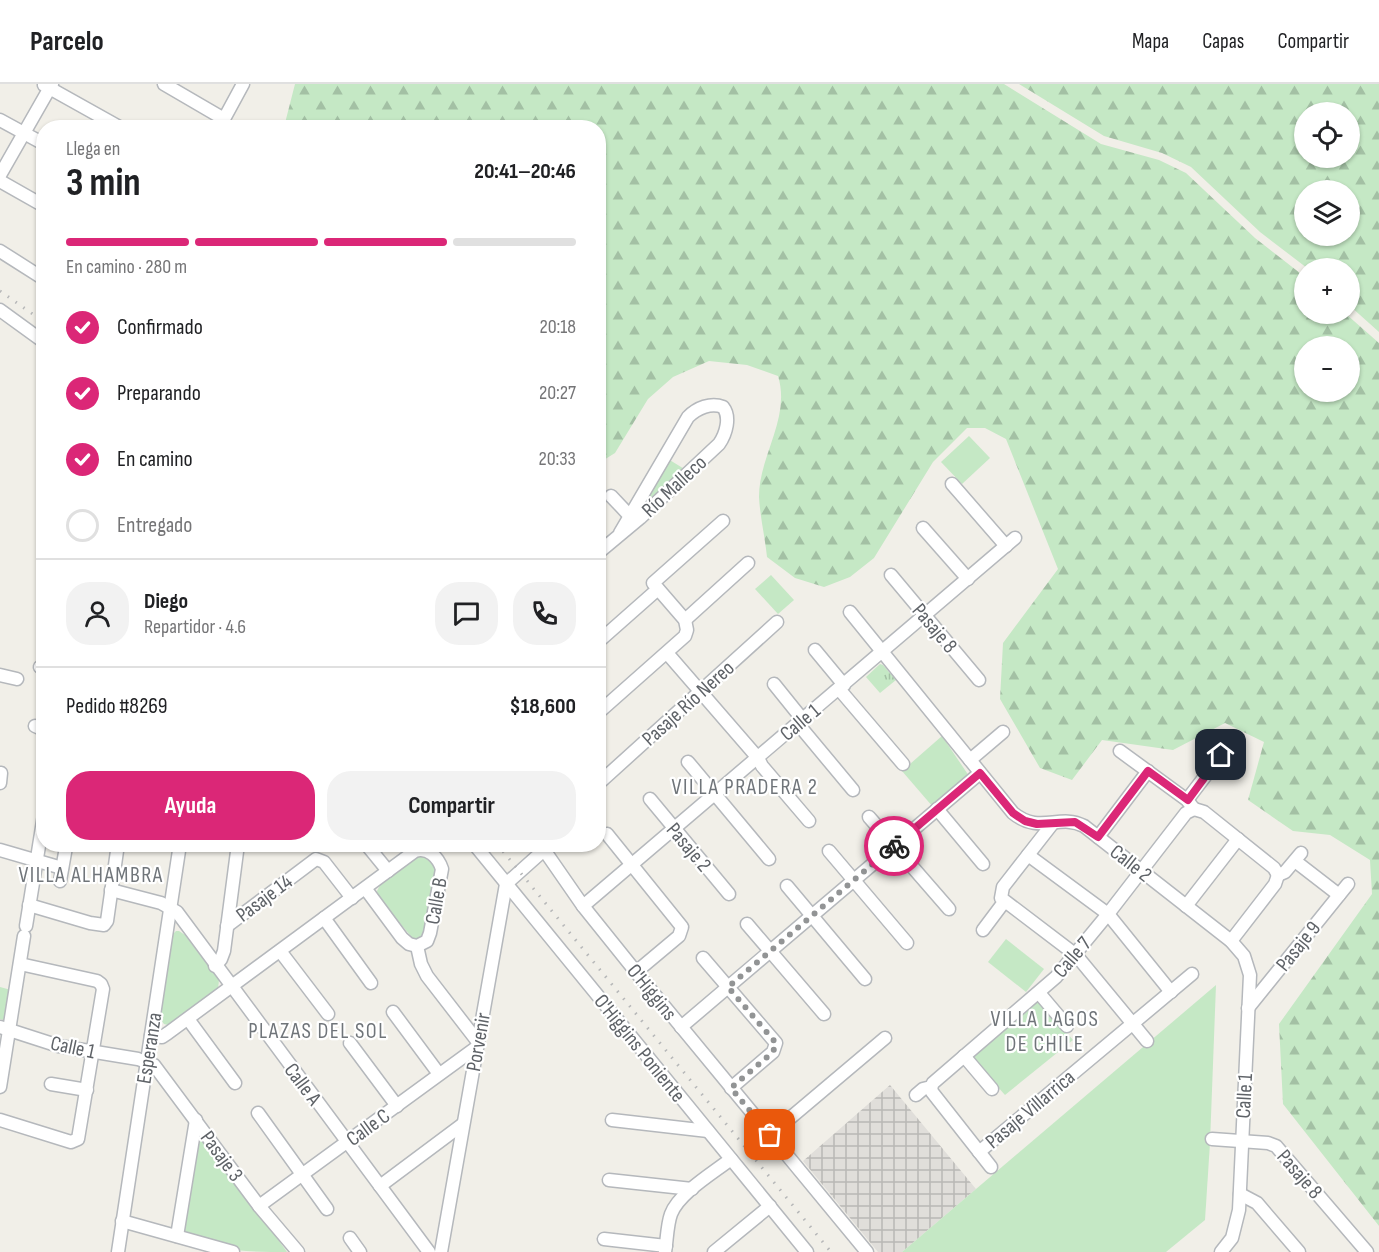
<!DOCTYPE html>
<html lang="es">
<head>
<meta charset="utf-8">
<style>
	body { margin:0; font-family:"Sofia Sans Condensed",sans-serif; background:#f2f2f2; color:#202124; height:100vh; display:flex; flex-direction:column; font-size:22px; white-space:nowrap }
	* { box-sizing:border-box; margin:0 }
	p { font-size:20px; color:#757577 }
	.icon { flex:none; width:33px; height:33px; fill:none; stroke:currentColor; stroke-width:2; stroke-linecap:round; stroke-linejoin:round }
	.map { position:relative; flex:1; overflow:hidden }
	.details { position:absolute; left:36px; top:36px; width:570px; height:732px; display:flex; flex-direction:column; background:#fff; border-radius:24px; box-shadow:0 2px 4px #0004 }
	.details>* { flex:none }
	.buttons { position:absolute; left:1294px; top:18px; display:grid; gap:12px }
	.buttons a { display:grid; place-items:center; width:66px; height:66px; border-radius:50%; background:#fff; box-shadow:0 2px 4px #0004; font-size:30px }
	.pin { position:absolute; display:grid; place-items:center; width:51px; height:51px; color:#fff; margin:-26px; border-radius:12px; box-shadow:0 3px 9px #0006 }
	.courier { position:absolute; display:grid; place-items:center; width:60px; height:60px; margin:-30px; border:4px solid #db2777; border-radius:50%; background:#fff; color:#222; box-shadow:0 2px 8px #0007 }
	.head em { font-style:normal; font-weight:700 }
	.head div { display:flex; flex-direction:column-reverse }
	.head { display:flex; align-items:center; justify-content:space-between; height:102px; padding:0 30px }
	h1 { font-size:39px; font-weight:700; line-height:45px }
	.bar { display:grid; grid-template-columns:repeat(4,1fr); gap:9px 6px; align-content:center; height:72px; padding:0 30px }
	.bar i { height:8px; border-radius:4px; background:#e0e0e0 }
	.bar .selected { background:#db2777 }
	.bar p { grid-column:span 4 }
	.line { display:flex; align-items:center; gap:15px; padding:0 30px; border-top:2px solid #e0e0e0 }
	.line div { flex:1 }
	.round { display:grid; place-items:center; flex:none; width:63px; height:63px; border-radius:24px; background:#f2f2f2 }
	ol { padding:0 30px; list-style:none }
	li { display:flex; align-items:center; gap:18px; height:66px }
	li p { margin-inline-start:auto }
	li .icon { padding:6px; border-radius:50%; background:#db2777; color:#fff; stroke-width:4 }
	li:last-child { color:#757577 }
	li i { width:33px; height:33px; border:3px solid #e0e0e0; border-radius:50% }
	.button { display:flex; gap:12px; margin-top:auto; padding:12px 30px }
	.button a { flex:1; height:69px; border-radius:24px; background:#db2777; color:#fff; font-size:24px; font-weight:700; line-height:69px; text-align:center }
	.button a+a { background:#f2f2f2; color:#202124 }
	header { display:flex; align-items:center; gap:36px; box-sizing:border-box; height:84px; padding:0 30px; background:#fff; border-bottom:2px solid #e0e0e0 }
	header strong { font-size:28px }
	nav { display:flex; gap:33px; margin-inline-start:auto; font-size:21px }
	.map>svg:first-child { display:block }
	.industrial { fill:url(#industrial-grid) }
	.grass { fill:url(#grass-tufts) }
	.forest { fill:url(#forest-firs); fill-rule:evenodd }
	.green { fill:#c5e8c5 }
	.lines { fill:none; stroke-linecap:round; stroke-linejoin:round }
	.minor-casing { stroke:#b5b8bc; stroke-width:15 }
	.minor { stroke:#fff; stroke-width:12 }
	.rail { stroke:#b6b7b8; stroke-width:3; stroke-dasharray:1.5 8; stroke-linecap:butt }
	.done { stroke:#929495; stroke-width:6; stroke-dasharray:0 10.8 }
	.route { stroke:#db2777; stroke-width:8 }
	.labels { text-anchor:middle; stroke-width:4.5; stroke-linejoin:round; paint-order:stroke }
	.street-label { font-size:21px; fill:#5f6368; stroke:#fff }
	.neighbourhood-label { font-size:22px; letter-spacing:1.5px; fill:#70757a; stroke:#fff }
</style>
</head>
<body>
<header>
<strong>Parcelo</strong>
<nav><a>Mapa</a><a>Capas</a><a>Compartir</a></nav>
</header>
<div class="map">
<svg width="1379" height="1168" viewBox="0 0 1379 1168">
	<defs>
		<pattern id="industrial-grid" width="8" height="8" patternUnits="userSpaceOnUse" patternTransform="scale(1.5)"><rect width="8" height="8" fill="#e0deda"/><path d="M0 4h8M4 0v8" fill="none" stroke="#b9b8b5"/></pattern>
		<pattern id="grass-tufts" width="24" height="20" patternUnits="userSpaceOnUse" patternTransform="scale(1.5)"><rect width="24" height="20" fill="#c5e8c5"/><path d="M3 7l-1-3M5 7V3M7 7l1-3M15 17l-1-3M17 17v-4M19 17l1-3" fill="none" stroke="#a3c0a4"/></pattern>
		<pattern id="forest-firs" width="22" height="20" patternUnits="userSpaceOnUse" patternTransform="scale(1.5)"><rect width="22" height="20" fill="#c5e8c5"/><path d="M5 1l3.5 6h-7zM16 11l3.5 6h-7z" fill="#a3c0a4"/></pattern>
	</defs>
	<rect width="100%" height="100%" fill="#f1efe8"/>
	<!-- industrial -->
	<path class="industrial" d="M890,1001L976,1105L902,1168H878L803,1077Z"/>
	<!-- grass -->
	<path class="grass" d="M880,580L883,581L896,596L880,609L866,593Z"/>
	<!-- forest -->
	<g class="forest">
		<path d="M295,0H1004L1101,60L1159,76L1186,89L1255,154L1305,193V230H1346L1379,259V1142L1283,1020L1279,940L1372,810L1370,776L1330,751L1293,747L1248,716L1264,658L1225,639L1173,666L1102,656L1072,696L1040,684L1000,615L1003,559L1058,485L1006,355L985,344H967L933,378L874,474L850,493L824,503L795,494L767,473C765,453 760,433 759,413C759,371 791,334 778,292L747,281L709,277L673,293L648,315L615,369L599,379L598,44L284,43ZM1305,262H1350V308H1305Z"/>
		<path d="M1019,0H1379V248L1350,222V184H1307L1260,148L1191,83L1162,69L1104,52ZM1305,28H1350V74H1305ZM1305,106H1350V152H1305Z"/>
	</g>
	<!-- green -->
	<g class="green">
		<path d="M969,352L990,374L962,400L941,378Z"/>
		<path d="M668,375L686,386L639,430L635,427Z"/>
		<path d="M771,491L794,516L778,530L755,505Z"/>
		<path d="M942,652L969,692L933,723L902,687Z"/>
		<path d="M424,772L436,784L425,847C423,853 420,856 414,856L378,813L377,807L380,801L417,773Z"/>
		<path d="M176,847H179L185,851L219,896L218,905L168,941L164,940L159,934L172,851Z"/>
		<path d="M1006,855L1044,885L1026,908L988,878Z"/>
		<path d="M1216,901L1210,1059L1205,1136L1166,1168H902Z"/>
		<path d="M0,903L11,906L6,937L0,935Z"/>
		<path d="M1039,916L1073,956L1005,1011L972,974Z"/>
		<path d="M201,1048L287,1168C252,1168 212,1168 182,1147L196,1049Z"/>
	</g>
	<g class="lines">
		<!-- minor casing -->
		<g class="minor-casing">
			<g id="minor">
				<path d="M164,0L224,35"/>
				<path d="M44,1L121,44"/>
				<path d="M0,36L44,60"/>
				<path d="M222,44L224,35L243,0"/>
				<path d="M0,91L52,0"/>
				<path d="M0,97L44,122"/>
				<path d="M0,167L44,195"/>
				<path d="M0,226L44,258"/>
				<path d="M952,400L1006,462"/>
				<path d="M611,412L629,431"/>
				<path d="M923,444L968,495"/>
				<path d="M598,469L640,434L719,360C726,350 731,333 723,323C711,318 697,324 688,333L620,449"/>
				<path d="M891,491L979,596"/>
				<path d="M850,528L1013,729C1040,751 1059,729 1084,742L1231,857L1244,872L1250,891L1239,1126L1232,1154L1221,1168"/>
				<path d="M685,536L748,479"/>
				<path d="M598,558L658,505"/>
				<path d="M815,566L844,601"/>
				<path d="M667,569L758,674L762,682L809,737"/>
				<path d="M40,583L44,584"/>
				<path d="M0,591L17,595"/>
				<path d="M774,600L803,636"/>
				<path d="M839,605L903,680"/>
				<path d="M598,629L685,552L687,546L685,536L653,499L723,437"/>
				<path d="M798,640L853,706"/>
				<path d="M35,642L44,646"/>
				<path d="M1120,667L1187,716L1194,725"/>
				<path d="M970,676L1003,648"/>
				<path d="M688,678L769,775"/>
				<path d="M0,699L1,689"/>
				<path d="M598,700L777,538"/>
				<path d="M650,715L729,810"/>
				<path d="M1187,716L1232,657"/>
				<path d="M937,725L983,780"/>
				<path d="M1194,725L1204,728L1274,784L1278,791"/>
				<path d="M869,733L949,825"/>
				<path d="M1053,739L1003,803L1001,814L1076,871L1147,957"/>
				<path d="M607,750L682,843L679,852L636,888"/>
				<path d="M1098,753L1148,687"/>
				<path d="M366,760L388,787"/>
				<path d="M474,760L807,1168"/>
				<path d="M540,760L583,822L636,888L867,1168"/>
				<path d="M0,766L62,784"/>
				<path d="M829,767L907,859"/>
				<path d="M1028,771L1108,830L1171,908"/>
				<path d="M1295,777L1339,811"/>
				<path d="M1278,791L1285,788L1301,769"/>
				<path d="M60,797L66,763"/>
				<path d="M787,802L865,895"/>
				<path d="M111,806L161,819L177,828L429,1168"/>
				<path d="M29,821L90,839L104,841L107,837L118,760"/>
				<path d="M583,822L1015,454"/>
				<path d="M1186,822L1238,755"/>
				<path d="M324,834L371,899"/>
				<path d="M747,840L824,930"/>
				<path d="M26,842L44,731"/>
				<path d="M227,842L316,775L324,778L352,814"/>
				<path d="M983,846L1004,818"/>
				<path d="M1231,857L1275,800L1278,791"/>
				<path d="M417,862L421,880L427,892L478,958"/>
				<path d="M280,867L328,930"/>
				<path d="M703,874L776,959L773,968L731,1004"/>
				<path d="M215,882L221,875L224,867L238,760"/>
				<path d="M1039,909L1067,942"/>
				<path d="M1248,924L1348,800"/>
				<path d="M393,928L439,990"/>
				<path d="M188,935L235,999"/>
				<path d="M0,943L59,962L138,975L154,981L259,1122L298,1168"/>
				<path d="M681,943L980,689"/>
				<path d="M151,952L162,953L168,949L415,767C428,763 438,773 442,785L430,849L427,857L417,862L409,860L402,854L365,804"/>
				<path d="M350,959L397,1022"/>
				<path d="M964,972L992,1005"/>
				<path d="M51,1000L87,1006"/>
				<path d="M0,1003L24,852"/>
				<path d="M931,1003L932,1008L991,1083"/>
				<path d="M916,1011L923,1005L931,1003L933,999L1056,893L1108,830L1186,729L1194,725"/>
				<path d="M258,1029L327,1125"/>
				<path d="M0,1036L71,1058L78,1055L103,905L101,900L97,897L20,880"/>
				<path d="M612,1036L708,1047"/>
				<path d="M770,1051L885,954"/>
				<path d="M1212,1055L1268,1059L1276,1062L1367,1168"/>
				<path d="M979,1068L1192,890"/>
				<path d="M609,1096L692,1105"/>
				<path d="M380,1102L463,1040"/>
				<path d="M1240,1110L1257,1119L1299,1168"/>
				<path d="M259,1122L477,963"/>
				<path d="M122,1137L233,1168"/>
				<path d="M177,1152L196,1036"/>
				<path d="M350,1154L360,1168"/>
				<path d="M604,1155L666,1162"/>
				<path d="M118,1168L180,760"/>
				<path d="M441,1168L506,800L544,766"/>
				<path d="M665,1168C667,1156 667,1141 671,1130C679,1109 713,1089 731,1075"/>
				<path d="M714,1168L770,1122"/>
			</g>
		</g>
		<!-- minor -->
		<use href="#minor" class="minor"/>
		<!-- rail -->
		<g class="rail">
			<path d="M0,207L44,238"/>
			<path d="M497,760L831,1168"/>
		</g>
	</g>
	<g class="lines">
		<!-- done -->
		<path class="done" d="M770,1051L731,1004L773,968L776,959L728,903L894,762"/>
		<!-- route -->
		<path class="route" d="M894,762L980,689L1013,729L1025,737L1037,740L1075,738L1098,753L1148,687L1188,716L1221,671"/>
	</g>
	<g class="labels">
		<!-- street labels -->
		<g class="street-label">
			<text transform="translate(674 402) rotate(-43)" y="7">Río Malleco</text>
			<text transform="translate(935 544) rotate(50)" y="7">Pasaje 8</text>
			<text transform="translate(688 619) rotate(-42)" y="7">Pasaje Río Nereo</text>
			<text transform="translate(800 638) rotate(-40)" y="7">Calle 1</text>
			<text transform="translate(689 763) rotate(50)" y="7">Pasaje 2</text>
			<text transform="translate(1131 779) rotate(38)" y="7">Calle 2</text>
			<text transform="translate(264 814) rotate(-37)" y="7">Pasaje 14</text>
			<text transform="translate(436 817) rotate(-80)" y="7">Calle B</text>
			<text transform="translate(1298 862) rotate(-51)" y="7">Pasaje 9</text>
			<text transform="translate(1072 873) rotate(-49)" y="7">Calle 7</text>
			<text transform="translate(652 908) rotate(51)" y="7">O'Higgins</text>
			<text transform="translate(478 958) rotate(-80)" y="7">Porvenir</text>
			<text transform="translate(73 963) rotate(12)" y="7">Calle 1</text>
			<text transform="translate(149 964) rotate(-81)" y="7">Esperanza</text>
			<text transform="translate(640 964) rotate(51)" y="7">O'Higgins Poniente</text>
			<text transform="translate(303 1000) rotate(53)" y="7">Calle A</text>
			<text transform="translate(1244 1012) rotate(-87)" y="7">Calle 1</text>
			<text transform="translate(1030 1025) rotate(-40)" y="7">Pasaje Villarrica</text>
			<text transform="translate(368 1043) rotate(-36)" y="7">Calle C</text>
			<text transform="translate(222 1072) rotate(54)" y="7">Pasaje 3</text>
			<text transform="translate(1300 1090) rotate(49)" y="7">Pasaje 8</text>
		</g>
		<!-- neighbourhood labels -->
		<g class="neighbourhood-label">
			<text x="745" y="710">VILLA PRADERA 2</text>
			<text x="91" y="798">VILLA ALHAMBRA</text>
			<text x="1045" y="942">VILLA LAGOS<tspan x="1045" dy="25">DE CHILE</tspan></text>
			<text x="318" y="954">PLAZAS DEL SOL</text>
		</g>
	</g>
</svg>
<div class="buttons">
<a><svg class="icon" aria-label="locate" viewBox="0 0 24 24"><circle cx="12" cy="12" r="6"/><path d="M12 2v4M12 18v4M2 12h4M18 12h4"/></svg></a>
<a><svg class="icon" aria-label="layers" viewBox="0 0 24 24"><path d="M12 4l9 5-9 5-9-5zM3 14l9 5 9-5"/></svg></a>
<a>+</a>
<a>−</a>
</div>
<div class="pin" style="left:770px;top:1051px;background:#ea580c"><svg class="icon" aria-label="bag" viewBox="0 0 24 24"><path d="M5 8h14l-1 12H6zM9 8a3 3 0 0 1 6 0"/></svg></div>
<div class="pin" style="left:1221px;top:671px;background:#1f2937"><svg class="icon" aria-label="home" viewBox="0 0 24 24"><path d="M3 11l9-7 9 7M6 9v11h12V9"/></svg></div>
<div class="courier" style="left:894px;top:762px"><svg class="icon" aria-label="bike" viewBox="0 0 24 24"><circle cx="6" cy="16" r="4"/><circle cx="18" cy="16" r="4"/><path d="M6 16l4-8h5l3 8M10 8l3 8H6M13 5h3"/></svg></div>
<section class="details">
<div class="head"><div><h1>3 min</h1><p>Llega en</p></div><em>20:41–20:46</em></div>
<div class="bar"><i class="selected"></i><i class="selected"></i><i class="selected"></i><i></i><p>En camino · 280 m</p></div>
<ol>
<li><svg class="icon" aria-label="check" viewBox="0 0 24 24"><path d="M5 12l5 5 9-10"/></svg>Confirmado<p>20:18</p></li>
<li><svg class="icon" aria-label="check" viewBox="0 0 24 24"><path d="M5 12l5 5 9-10"/></svg>Preparando<p>20:27</p></li>
<li><svg class="icon" aria-label="check" viewBox="0 0 24 24"><path d="M5 12l5 5 9-10"/></svg>En camino<p>20:33</p></li>
<li><i></i>Entregado</li>
</ol>
<div class="line" style="height:108px"><a class="round"><svg class="icon" aria-label="person" viewBox="0 0 24 24"><circle cx="12" cy="8" r="4"/><path d="M4 21q1-7 8-7t8 7"/></svg></a><div><b>Diego</b><p>Repartidor · 4.6</p></div><a class="round"><svg class="icon" aria-label="chat" viewBox="0 0 24 24"><path d="M4 5h16v11H9l-5 4z"/></svg></a><a class="round"><svg class="icon" aria-label="phone" viewBox="0 0 24 24"><path d="M5 4h4l2 5-3 2q2 4 5 5l2-3 5 2v4C11 20 4 13 5 4z"/></svg></a></div>
<div class="line" style="height:78px"><div>Pedido #8269</div><b>$18,600</b></div>
<div class="button"><a>Ayuda</a><a>Compartir</a></div>
</section>
</div>
</body>
</html>
